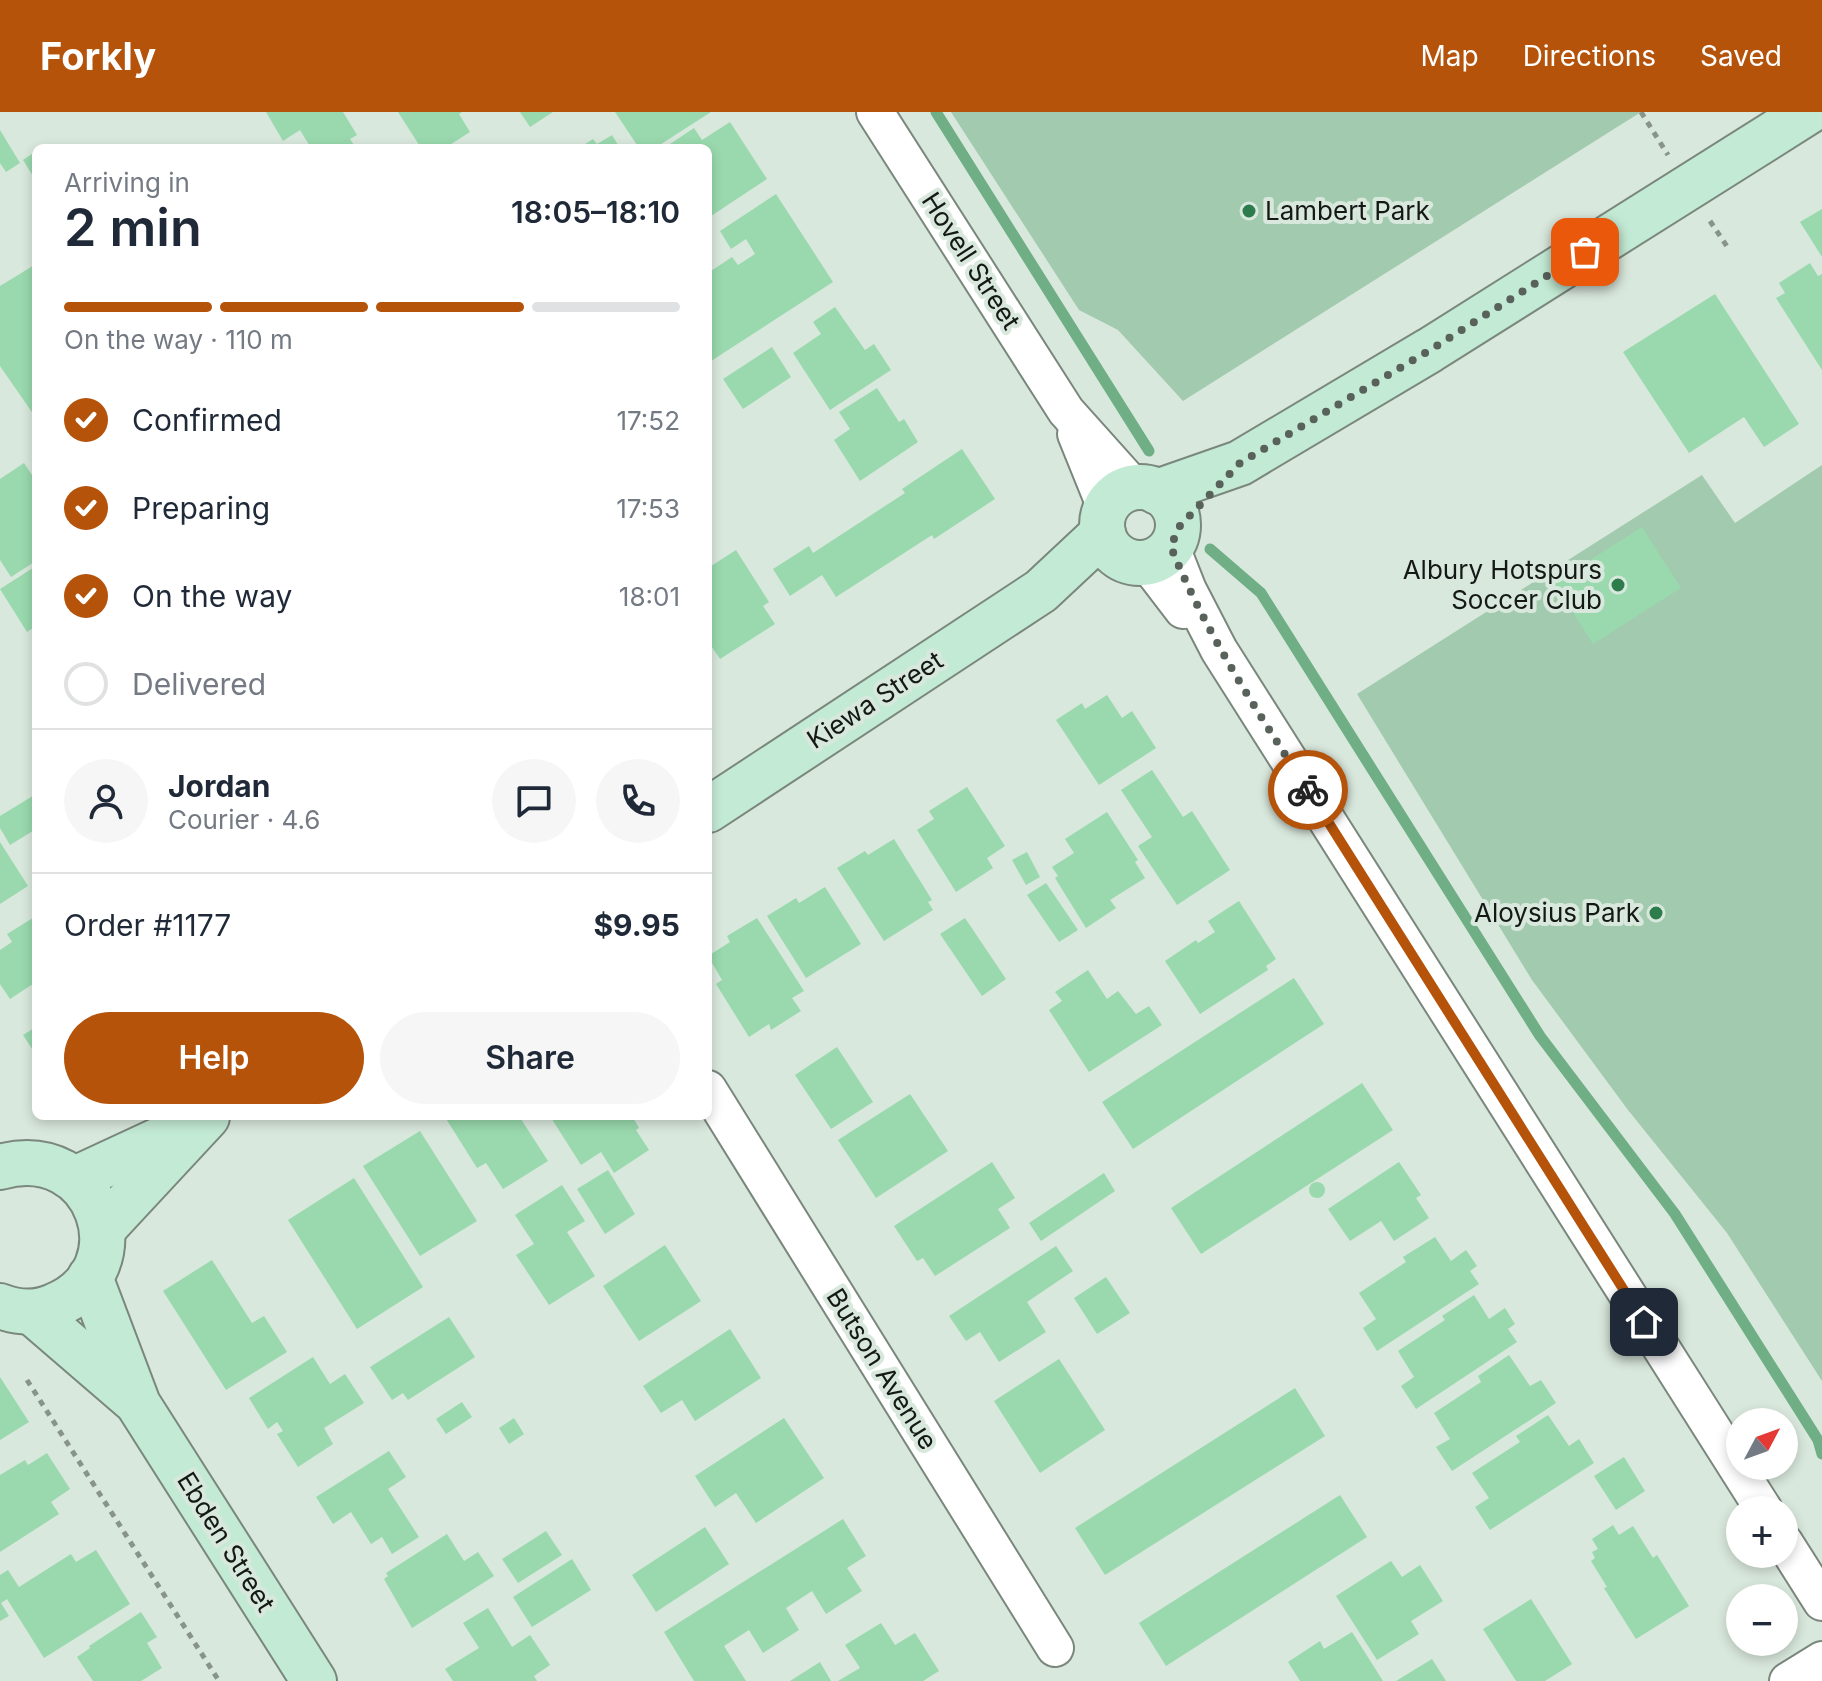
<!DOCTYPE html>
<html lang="en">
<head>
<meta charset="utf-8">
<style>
	body { margin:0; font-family:Inter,sans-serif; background:#f6f6f7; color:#1f2937; height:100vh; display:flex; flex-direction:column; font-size:30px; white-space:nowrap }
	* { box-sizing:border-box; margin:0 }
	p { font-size:26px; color:#747a83 }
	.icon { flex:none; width:44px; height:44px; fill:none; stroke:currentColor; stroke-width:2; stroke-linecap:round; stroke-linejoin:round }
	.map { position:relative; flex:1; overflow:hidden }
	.sheet { position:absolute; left:32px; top:32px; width:680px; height:976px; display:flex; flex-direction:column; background:#fff; border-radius:12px; box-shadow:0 4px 12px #0003 }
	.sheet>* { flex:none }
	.needle { width:52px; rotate:49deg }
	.tools { position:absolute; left:1726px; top:1296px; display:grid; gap:16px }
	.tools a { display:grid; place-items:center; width:72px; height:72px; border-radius:50%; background:#fff; box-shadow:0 4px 12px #0003; font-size:40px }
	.pin { position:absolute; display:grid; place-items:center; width:68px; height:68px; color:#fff; margin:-34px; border-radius:16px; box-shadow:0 4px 12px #0006 }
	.courier { position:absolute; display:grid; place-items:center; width:80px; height:80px; margin:-40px; border:6px solid #b45309; border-radius:50%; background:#fff; color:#222; box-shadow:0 2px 10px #0007 }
	.overview em { font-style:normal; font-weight:600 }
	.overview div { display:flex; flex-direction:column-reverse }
	.overview { display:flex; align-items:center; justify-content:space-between; height:136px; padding:0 32px }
	h1 { font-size:52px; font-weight:600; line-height:60px }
	.bar { display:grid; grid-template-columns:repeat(4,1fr); gap:12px 8px; align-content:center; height:96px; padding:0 32px }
	.bar i { height:10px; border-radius:6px; background:#e0e1e3 }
	.bar .current { background:#b45309 }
	.bar p { grid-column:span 4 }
	.line { display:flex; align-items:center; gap:20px; padding:0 32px; border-top:2px solid #e0e1e3 }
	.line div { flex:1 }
	.round { display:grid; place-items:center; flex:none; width:84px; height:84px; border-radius:42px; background:#f6f6f7 }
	ol { padding:0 32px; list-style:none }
	li { display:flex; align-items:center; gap:24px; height:88px }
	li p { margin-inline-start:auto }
	li .icon { padding:8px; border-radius:50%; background:#b45309; color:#fff; stroke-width:4 }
	li:last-child { color:#747a83 }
	li i { width:44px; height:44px; border:4px solid #e0e1e3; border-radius:50% }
	.primary-button { display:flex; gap:16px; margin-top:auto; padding:16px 32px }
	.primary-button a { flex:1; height:92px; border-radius:48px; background:#b45309; color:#fff; font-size:32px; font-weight:600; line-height:92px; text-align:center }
	.primary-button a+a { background:#f6f6f7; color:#1f2937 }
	header { display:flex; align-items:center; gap:48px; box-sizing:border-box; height:112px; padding:0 40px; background:#b45309; color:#fff }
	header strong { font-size:38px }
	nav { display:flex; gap:44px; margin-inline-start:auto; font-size:28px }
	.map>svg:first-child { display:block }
	.green { fill:#a2caae }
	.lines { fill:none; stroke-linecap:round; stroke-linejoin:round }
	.stream { stroke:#70af85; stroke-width:11 }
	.building { fill:#99d9ad }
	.street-casing { stroke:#7a877d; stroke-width:40 }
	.secondary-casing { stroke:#7a877d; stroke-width:48 }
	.path { stroke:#88938b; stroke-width:5; stroke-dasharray:6 6; stroke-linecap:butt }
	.street { stroke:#fff; stroke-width:36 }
	.secondary { stroke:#c3ead4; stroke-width:44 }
	.done { stroke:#59615b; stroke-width:8; stroke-dasharray:0 14.4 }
	.route { stroke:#b45309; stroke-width:10 }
	.poi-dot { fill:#2c7c4c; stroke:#d9e8dd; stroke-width:3 }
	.labels { text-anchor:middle; stroke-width:8; stroke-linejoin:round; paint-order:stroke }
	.poi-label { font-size:26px; fill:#141915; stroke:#d9e8dd; text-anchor:end }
	.street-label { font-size:26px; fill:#141915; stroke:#d9e8dd }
</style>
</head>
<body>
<header>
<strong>Forkly</strong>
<nav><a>Map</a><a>Directions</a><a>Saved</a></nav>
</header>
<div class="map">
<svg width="1822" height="1569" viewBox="0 0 1822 1569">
	<rect width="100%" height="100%" fill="#d9e8dd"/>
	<!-- green -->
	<g class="green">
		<path d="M951,0H1641L1183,289L1118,218L1079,198Z"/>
		<path d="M1822,353V1269L1727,1121L1628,998L1532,868L1357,582L1702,363L1735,411Z"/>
	</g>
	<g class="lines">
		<!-- stream -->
		<g class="stream">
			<path d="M936,0L1149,339"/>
			<path d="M1210,437L1261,481L1540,924L1675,1102L1818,1328L1822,1342"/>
		</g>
	</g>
	<!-- building -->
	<g class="building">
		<path d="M266,0H343L357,23L350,27L356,36H311L300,18L283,29Z"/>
		<path d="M398,0H462L459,2L470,20L445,36H421Z"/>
		<path d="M520,0H553L530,15Z"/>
		<path d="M615,0H711L655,36H639Z"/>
		<path d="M730,10L767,67L708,106V36H664L694,16L702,28Z"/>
		<path d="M0,18L20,51L6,60L0,51Z"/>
		<path d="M612,23L620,36H579L593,27L597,32Z"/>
		<path d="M36,39V69L23,48Z"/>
		<path d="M776,82L833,170L708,251V161L732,145L738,153L755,142L746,127L731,137L720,119Z"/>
		<path d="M1822,97V145L1800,110Z"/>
		<path d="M1810,151L1818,164L1822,162V258L1776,186L1785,181L1779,171Z"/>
		<path d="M36,152V306L0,254V174Z"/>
		<path d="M1715,182L1799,312L1764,335L1744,305L1689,341L1623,240Z"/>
		<path d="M835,195L865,238L874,232L891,258L830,298L793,241L821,222L813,210Z"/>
		<path d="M772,235L791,265L743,297L723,267Z"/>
		<path d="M877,276L899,310L904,307L918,330L860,369L834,328L850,317L839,300Z"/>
		<path d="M962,337L995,387L934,427L932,423L836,485L822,463L790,484L773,457L809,434L813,441L905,381L902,377Z"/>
		<path d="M24,351L36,369V449L11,465L0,448V367Z"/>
		<path d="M1642,415L1681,476L1593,532L1554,471Z"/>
		<path d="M736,438L769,490L763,494L775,512L720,547L708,529V456Z"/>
		<path d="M36,454V514L27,520L0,477Z"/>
		<path d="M1107,583L1122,606L1132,599L1156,636L1099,673L1056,608L1082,591L1085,597Z"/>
		<path d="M1152,658L1183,705L1192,699L1230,758L1177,793L1138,734L1152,725L1121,678Z"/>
		<path d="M967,675L1005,734L987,746L993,756L956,780L917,718L934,707L929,699Z"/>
		<path d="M36,682V717L10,733L0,716V704Z"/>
		<path d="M1107,700L1138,748L1135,750L1145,766L1110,788L1116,796L1086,816L1055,766L1058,764L1052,755L1074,741L1065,727Z"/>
		<path d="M894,727L932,788L928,790L933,798L884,829L837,756L865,739L868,743Z"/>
		<path d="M0,730L28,774L0,792Z"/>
		<path d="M1027,740L1040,765L1026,773L1012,748Z"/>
		<path d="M1046,771L1078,818L1059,830L1027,783Z"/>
		<path d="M825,775L861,832L806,866L767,804L796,786L799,791Z"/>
		<path d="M1239,789L1276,847L1266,854L1268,858L1200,902L1165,849L1196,828L1198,831L1215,820L1208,809Z"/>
		<path d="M36,804V870L10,887L0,872V838L12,830L7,822Z"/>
		<path d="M757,806L804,879L792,886L801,899L771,918L769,912L749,925L716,872L722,868L708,844L730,830L727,824Z"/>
		<path d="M965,806L1006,867L982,884L940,822Z"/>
		<path d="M1088,858L1107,887L1118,879L1136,902L1149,894L1162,913L1089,960L1049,898L1062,889L1055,880Z"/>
		<path d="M1294,866L1324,912L1133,1037L1102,990Z"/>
		<path d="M36,915V943L23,923Z"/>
		<path d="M837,935L873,990L831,1017L795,963Z"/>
		<path d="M1362,971L1393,1018L1201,1142L1171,1096Z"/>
		<path d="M910,982L948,1039L876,1086L838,1028Z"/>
		<path d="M447,1004H519L548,1049L503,1077L486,1051L477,1056L445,1005Z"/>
		<path d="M550,1004H632L639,1016L636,1018L649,1038L614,1061L601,1040L581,1053Z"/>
		<path d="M420,1019L477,1109L420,1144L363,1054Z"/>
		<path d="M992,1050L1015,1086L998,1097L1010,1116L935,1164L923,1146L917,1149L894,1114Z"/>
		<path d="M1399,1050L1421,1083L1416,1086L1429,1106L1394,1129L1381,1109L1350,1129L1328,1097Z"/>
		<path d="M608,1058L635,1102L605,1122L577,1077Z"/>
		<path d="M1104,1061L1115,1079L1041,1129L1029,1111Z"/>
		<path d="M354,1066L423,1175L357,1217L288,1108Z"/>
		<circle cx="1317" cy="1078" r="8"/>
		<path d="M562,1073L585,1109L567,1120L595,1164L549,1193L516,1143L534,1132L515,1103Z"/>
		<path d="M1435,1125L1451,1149L1466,1138L1477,1154L1470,1159L1479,1172L1377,1239L1363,1216L1376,1207L1359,1181L1406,1150L1403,1145Z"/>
		<path d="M665,1133L701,1189L639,1229L603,1174Z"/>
		<path d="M1056,1134L1073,1159L1027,1190L1046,1220L999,1250L980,1220L966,1229L949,1204Z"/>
		<path d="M212,1148L252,1211L264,1204L287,1240L226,1278L163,1179Z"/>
		<path d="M1106,1165L1130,1201L1097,1222L1074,1186Z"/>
		<path d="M1474,1183L1489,1207L1505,1196L1515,1212L1508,1217L1517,1230L1416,1297L1401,1274L1414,1265L1398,1239L1445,1208L1442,1204Z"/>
		<path d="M449,1205L475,1245L408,1288L403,1281L392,1288L370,1255Z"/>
		<path d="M730,1217L761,1266L695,1309L682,1288L661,1301L643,1274Z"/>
		<path d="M1509,1243L1530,1274L1541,1268L1556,1291L1452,1359L1436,1335L1450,1327L1434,1301L1481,1270L1478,1264Z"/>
		<path d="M313,1245L330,1272L345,1262L364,1291L324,1316L333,1332L298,1355L277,1322L283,1319L277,1310L268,1317L249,1286Z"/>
		<path d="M1059,1247L1105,1318L1040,1361L994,1289Z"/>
		<path d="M0,1265L29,1310L0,1328Z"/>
		<path d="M1295,1276L1325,1324L1105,1463L1075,1416Z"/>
		<path d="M462,1290L472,1305L446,1322L436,1307Z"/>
		<path d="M1548,1303L1569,1334L1579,1327L1594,1351L1490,1418L1475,1395L1489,1386L1472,1361L1520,1330L1516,1324Z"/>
		<path d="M514,1306L524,1322L509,1332L499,1316Z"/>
		<path d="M784,1306L824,1366L756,1411L736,1381L715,1395L695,1364Z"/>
		<path d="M389,1339L406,1365L388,1377L419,1425L392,1442L382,1425L371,1432L351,1400L333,1412L316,1385Z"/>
		<path d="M47,1341L70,1377L51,1390L59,1402L0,1440V1363L25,1348L28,1353Z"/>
		<path d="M1624,1345L1645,1379L1616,1398L1594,1364Z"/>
		<path d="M1340,1383L1367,1425L1166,1554L1139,1511Z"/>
		<path d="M843,1407L866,1444L847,1456L862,1479L826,1502L812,1479L786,1496L799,1518L763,1541L749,1518L724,1534L746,1569H694L664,1520Z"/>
		<path d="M1613,1413L1619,1423L1633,1414L1653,1446L1657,1443L1689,1494L1636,1527L1604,1476L1607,1475L1591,1449L1595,1446L1592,1440L1598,1437L1592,1427Z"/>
		<path d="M705,1415L729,1452L656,1500L632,1463Z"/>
		<path d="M546,1419L562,1443L518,1471L502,1447Z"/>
		<path d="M447,1422L464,1449L478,1440L494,1464L412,1516L384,1467L388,1464L386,1461Z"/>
		<path d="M96,1438L130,1492L44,1546L7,1487L1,1491L9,1504L0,1509V1463L8,1458L19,1475L71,1442L76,1450Z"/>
		<path d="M572,1447L591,1478L532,1515L513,1485Z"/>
		<path d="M1391,1449L1402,1465L1420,1453L1443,1489L1411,1509L1419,1522L1377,1548L1336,1484Z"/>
		<path d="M1531,1487L1572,1552L1545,1569H1516L1483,1517Z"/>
		<path d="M488,1496L512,1535L530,1523L550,1553L534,1564L537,1569H453L445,1557L479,1536L463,1511Z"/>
		<path d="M141,1500L157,1525L147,1531L162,1556L141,1569H93L77,1545L90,1536L89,1534Z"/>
		<path d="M881,1511L895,1533L915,1521L939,1559L923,1569H838L860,1556L845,1533Z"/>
		<path d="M1352,1520L1383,1569H1300L1288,1550L1320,1529L1324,1537Z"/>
		<path d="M1432,1547L1446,1569H1396Z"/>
		<path d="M820,1550L831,1569H790Z"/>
	</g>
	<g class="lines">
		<!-- street casing -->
		<g class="street-casing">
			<g id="street">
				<path d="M875,0L1066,299L1135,376"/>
				<path d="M1076,322L1106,396"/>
				<path d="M1171,435L1188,478L1219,538L1764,1398"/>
				<path d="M1147,451L1183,498"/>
				<path d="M708,977L1055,1536"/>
				<path d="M1784,1430L1822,1490"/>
				<path d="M1788,1569L1822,1548"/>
			</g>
		</g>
		<!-- secondary casing -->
		<g class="secondary-casing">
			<g id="secondary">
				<circle cx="1140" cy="413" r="38"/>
				<path d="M1157,380L1240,351L1430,238L1808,0"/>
				<path d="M708,698L1041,479L1103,421"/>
				<path d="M0,1055C99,1027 143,1158 54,1194C36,1202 18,1201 0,1194"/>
				<path d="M75,1067L185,1016"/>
				<path d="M102,1118L207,1005"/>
				<path d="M90,1165L138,1292L314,1569"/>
				<path d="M32,1200L133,1287"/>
			</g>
		</g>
		<!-- path -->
		<g class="path">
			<path d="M1641,0L1668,43"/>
			<path d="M1710,109L1728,136"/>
			<path d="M27,1268L219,1569"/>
		</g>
		<!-- street -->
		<use href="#street" class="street"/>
		<!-- secondary -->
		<use href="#secondary" class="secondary"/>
	</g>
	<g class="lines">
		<!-- done -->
		<path class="done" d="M1308,678C1257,599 1206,522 1171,435L1178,416L1240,351L1430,238L1585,140"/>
		<!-- route -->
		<path class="route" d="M1308,678L1644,1210"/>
	</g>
	<!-- markers -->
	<g class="poi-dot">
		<circle cx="1249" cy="99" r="8"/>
		<circle cx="1618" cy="473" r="8"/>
		<circle cx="1656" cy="801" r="8"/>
	</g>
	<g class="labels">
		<!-- poi labels -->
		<g class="poi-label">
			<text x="1265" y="108" text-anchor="start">Lambert Park</text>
			<text x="1602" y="467">Albury Hotspurs<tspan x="1602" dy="30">Soccer Club</tspan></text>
			<text x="1640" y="810">Aloysius Park</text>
		</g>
		<!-- street labels -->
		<g class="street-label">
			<text transform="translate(971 149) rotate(57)" y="9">Hovell Street</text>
			<text transform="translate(875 588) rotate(-33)" y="9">Kiewa Street</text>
			<text transform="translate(882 1257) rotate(58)" y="9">Butson Avenue</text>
			<text transform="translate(226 1430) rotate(58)" y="9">Ebden Street</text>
		</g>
	</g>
</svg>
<div class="tools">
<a><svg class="needle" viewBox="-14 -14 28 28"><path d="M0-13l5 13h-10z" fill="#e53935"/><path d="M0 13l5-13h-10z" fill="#747a83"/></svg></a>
<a>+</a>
<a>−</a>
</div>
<div class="pin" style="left:1585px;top:140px;background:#ea580c"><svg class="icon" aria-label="bag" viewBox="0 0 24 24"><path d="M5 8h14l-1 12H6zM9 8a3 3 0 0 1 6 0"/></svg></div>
<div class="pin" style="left:1644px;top:1210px;background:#1f2937"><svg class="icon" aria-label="home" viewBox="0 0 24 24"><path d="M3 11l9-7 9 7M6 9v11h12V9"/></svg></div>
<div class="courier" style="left:1308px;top:678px"><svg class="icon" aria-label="bike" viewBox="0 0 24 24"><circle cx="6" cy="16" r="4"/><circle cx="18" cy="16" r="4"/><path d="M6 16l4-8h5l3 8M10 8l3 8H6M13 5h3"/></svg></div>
<section class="sheet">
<div class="overview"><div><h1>2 min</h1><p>Arriving in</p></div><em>18:05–18:10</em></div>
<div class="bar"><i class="current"></i><i class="current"></i><i class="current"></i><i></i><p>On the way · 110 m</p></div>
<ol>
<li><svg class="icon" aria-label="check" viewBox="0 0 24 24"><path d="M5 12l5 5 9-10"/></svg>Confirmed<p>17:52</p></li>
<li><svg class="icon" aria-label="check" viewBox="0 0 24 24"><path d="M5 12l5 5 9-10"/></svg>Preparing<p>17:53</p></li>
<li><svg class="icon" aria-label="check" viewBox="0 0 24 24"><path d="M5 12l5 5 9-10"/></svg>On the way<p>18:01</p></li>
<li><i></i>Delivered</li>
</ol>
<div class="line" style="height:144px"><a class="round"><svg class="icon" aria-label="person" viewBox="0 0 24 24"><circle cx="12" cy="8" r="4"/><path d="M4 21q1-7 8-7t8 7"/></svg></a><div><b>Jordan</b><p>Courier · 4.6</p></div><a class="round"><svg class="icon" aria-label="chat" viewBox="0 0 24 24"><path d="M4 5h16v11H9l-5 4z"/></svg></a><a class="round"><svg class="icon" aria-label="phone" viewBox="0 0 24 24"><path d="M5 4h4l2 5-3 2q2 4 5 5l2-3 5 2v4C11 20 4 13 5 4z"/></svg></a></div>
<div class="line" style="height:104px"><div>Order #1177</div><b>$9.95</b></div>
<div class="primary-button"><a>Help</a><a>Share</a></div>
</section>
</div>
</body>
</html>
